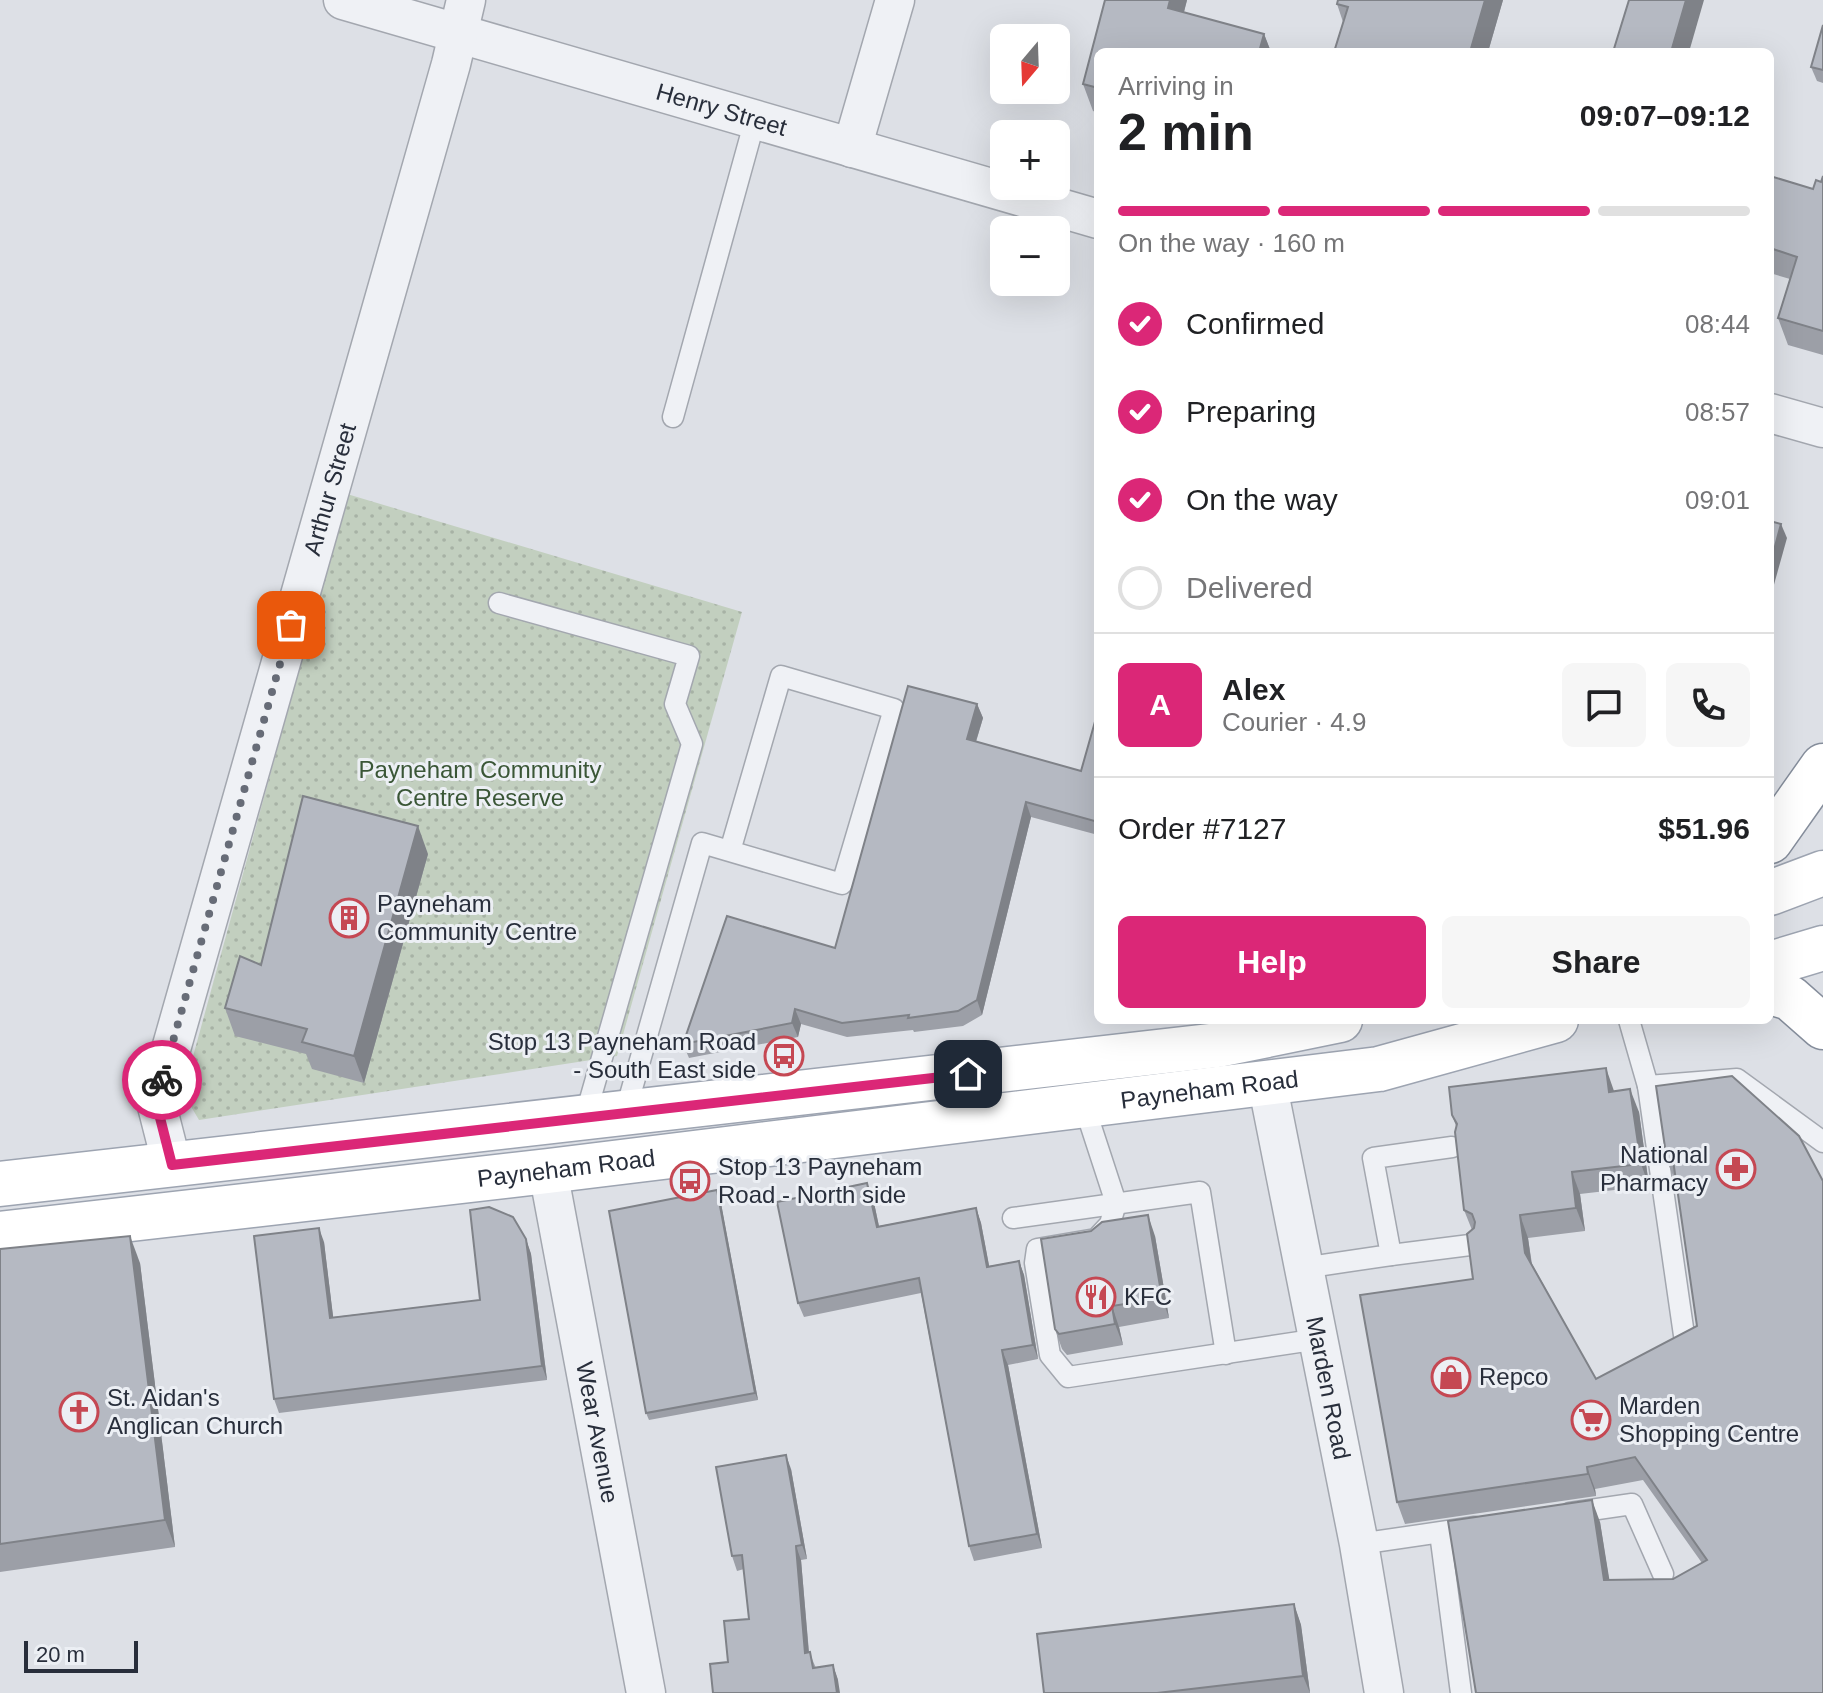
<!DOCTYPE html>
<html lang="en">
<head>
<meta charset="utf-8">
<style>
	body { margin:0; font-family:Arial,sans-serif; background:#f6f6f6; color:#202124; height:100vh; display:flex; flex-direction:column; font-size:30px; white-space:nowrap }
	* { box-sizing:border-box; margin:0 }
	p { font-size:26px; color:#757577 }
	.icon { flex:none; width:44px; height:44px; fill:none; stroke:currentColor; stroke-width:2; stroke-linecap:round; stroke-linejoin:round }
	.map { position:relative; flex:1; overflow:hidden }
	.details { position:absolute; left:1094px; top:48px; width:680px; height:976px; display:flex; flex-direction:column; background:#fff; border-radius:12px; box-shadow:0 8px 32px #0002 }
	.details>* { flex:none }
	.needle { width:52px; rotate:199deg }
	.tools { position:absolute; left:990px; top:24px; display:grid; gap:16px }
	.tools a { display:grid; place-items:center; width:80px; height:80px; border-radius:12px; background:#fff; box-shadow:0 8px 32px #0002; font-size:40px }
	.scale { position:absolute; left:24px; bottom:20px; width:114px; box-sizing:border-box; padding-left:8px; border:4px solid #282e3b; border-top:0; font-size:22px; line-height:28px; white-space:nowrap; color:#282e3b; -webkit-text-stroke:6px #eceff4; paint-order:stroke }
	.pin { position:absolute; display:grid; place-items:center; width:68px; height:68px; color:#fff; margin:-34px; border-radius:16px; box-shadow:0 4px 12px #0006 }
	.courier { position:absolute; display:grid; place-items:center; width:80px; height:80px; margin:-40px; border:6px solid #db2777; border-radius:50%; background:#fff; color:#222; box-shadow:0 2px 10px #0007 }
	.summary em { font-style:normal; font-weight:700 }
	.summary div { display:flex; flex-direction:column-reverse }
	.summary { display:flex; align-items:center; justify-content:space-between; height:136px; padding:0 24px }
	h1 { font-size:52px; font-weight:700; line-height:60px }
	.bar { display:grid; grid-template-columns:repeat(4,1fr); gap:12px 8px; align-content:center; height:96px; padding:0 24px }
	.bar i { height:10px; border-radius:6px; background:#e0e0e0 }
	.bar .active { background:#db2777 }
	.bar p { grid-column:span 4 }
	.line { display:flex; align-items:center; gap:20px; padding:0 24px; border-top:2px solid #e0e0e0 }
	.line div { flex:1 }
	.round { display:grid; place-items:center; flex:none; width:84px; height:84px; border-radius:12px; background:#f6f6f6 }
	ol { padding:0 24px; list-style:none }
	li { display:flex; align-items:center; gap:24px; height:88px }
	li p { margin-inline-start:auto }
	li .icon { padding:8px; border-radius:50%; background:#db2777; color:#fff; stroke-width:4 }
	li:last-child { color:#757577 }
	li i { width:44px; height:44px; border:4px solid #e0e0e0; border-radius:50% }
	.action { display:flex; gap:16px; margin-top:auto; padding:16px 24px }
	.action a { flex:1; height:92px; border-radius:12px; background:#db2777; color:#fff; font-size:32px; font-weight:700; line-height:92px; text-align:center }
	.action a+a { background:#f6f6f6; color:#202124 }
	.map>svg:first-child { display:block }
	.grass { fill:url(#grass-dots) }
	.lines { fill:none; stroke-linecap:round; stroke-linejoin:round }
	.lane-casing { stroke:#a3a7af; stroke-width:23 }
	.street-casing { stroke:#a3a7af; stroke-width:41 }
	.primary-casing { stroke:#9da4b1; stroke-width:47 }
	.highway-casing { stroke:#858d9b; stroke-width:47 }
	.lane { stroke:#eff1f5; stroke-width:20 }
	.street { stroke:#eff1f5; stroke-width:38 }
	.primary { stroke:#fff; stroke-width:44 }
	.highway { stroke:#fff; stroke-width:44 }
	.wall { fill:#9c9fa7 }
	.shaded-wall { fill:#7f8288 }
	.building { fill:#b5b9c2; stroke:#7f8288; stroke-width:2 }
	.done { stroke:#676c77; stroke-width:8; stroke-dasharray:0 14.4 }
	.route { stroke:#db2777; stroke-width:10 }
	.labels { text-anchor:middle; stroke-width:6; stroke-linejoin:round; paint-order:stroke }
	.street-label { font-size:24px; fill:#282e3b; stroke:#eceff4 }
	.park-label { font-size:24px; fill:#3a5636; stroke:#eceff4 }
	.poi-label { font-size:24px; fill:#282e3b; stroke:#eceff4; text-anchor:start }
</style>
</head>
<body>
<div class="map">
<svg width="1823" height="1693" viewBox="0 0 1823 1693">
	<defs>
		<pattern id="grass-dots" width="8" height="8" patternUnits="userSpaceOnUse" patternTransform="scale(2)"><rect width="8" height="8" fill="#c2cfbf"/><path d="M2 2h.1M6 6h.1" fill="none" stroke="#a7b2a5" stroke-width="1.8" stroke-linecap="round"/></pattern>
	</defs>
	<rect width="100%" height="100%" fill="#dde0e6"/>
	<!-- grass -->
	<path class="grass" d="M347,494L742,612L617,1056L199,1120L183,1093Z"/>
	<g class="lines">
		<!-- lane casing -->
		<g class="lane-casing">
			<g id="lane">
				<path d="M673,417L755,120"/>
				<path d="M499,603L689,656L675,704L692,744L585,1117"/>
				<path d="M1629,1020L1648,1086L1737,1079L1823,1142"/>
				<path d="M1648,1086L1684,1335"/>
				<path d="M1084,1105L1116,1203L1110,1224L1096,1239L1037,1249L1035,1263L1050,1355L1068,1377L1319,1339"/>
				<path d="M625,1113L702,843L842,884L894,709L781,676L730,851"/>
				<path d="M1013,1218L1200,1192L1226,1354"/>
				<path d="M1391,1255L1470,1245"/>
				<path d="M1303,1268L1391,1255L1373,1158L1452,1147"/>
				<path d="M1570,1513L1632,1504L1663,1574"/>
				<path d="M1440,1533L1461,1693"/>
				<path d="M1359,1544L1475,1527"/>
			</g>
		</g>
		<!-- street casing -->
		<g class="street-casing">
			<g id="street">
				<path id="s1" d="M343,0L1098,219"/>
				<path d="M852,148L895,0"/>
				<path d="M1770,413L1823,428"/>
				<path id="s2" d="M1267,1082L1359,1544L1384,1693"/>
				<path id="s3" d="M172,1165L156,1102L451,64L466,0"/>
				<path id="s4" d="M548,1171L646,1693"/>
			</g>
		</g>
		<!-- primary casing -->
		<g class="primary-casing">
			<g id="primary">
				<path d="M1770,893L1823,873"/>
				<path d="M1770,964L1823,948"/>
				<path d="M0,1184L1218,1045L1340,1020"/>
				<path id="s5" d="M0,1234L548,1171L1379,1069L1556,1020"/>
			</g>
		</g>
		<!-- highway casing -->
		<g class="highway-casing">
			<g id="highway">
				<path d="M1770,841L1823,766"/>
				<path d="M1770,992L1790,998L1823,1027"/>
			</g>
		</g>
		<!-- lane -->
		<use href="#lane" class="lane"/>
		<!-- street -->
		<use href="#street" class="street"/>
		<!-- primary -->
		<use href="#primary" class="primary"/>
		<!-- highway -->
		<use href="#highway" class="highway"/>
	</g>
	<!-- wall -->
	<g class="wall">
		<path d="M1105,0H1187L1184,12L1264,34L1271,52H1098V113L1093,111L1083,84Z"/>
		<path d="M1503,0L1488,52H1334L1343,22L1337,4Z"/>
		<path d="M1823,25V83L1817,81L1811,67Z"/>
		<path d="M1770,176L1813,189L1821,182L1823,176V355L1788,345L1778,318L1790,279L1770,273Z"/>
		<path d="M977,704L983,718L976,742L1081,771L1098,711V835L1031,817L982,1015L963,1026L914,1032L913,1030L847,1037L801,1024L798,1037L689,1058L683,1044L835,948Z"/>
		<path d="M428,854L364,1083L312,1069L306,1054L235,1036L225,1008L261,965Z"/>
		<path d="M1656,1086L1823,1693H1476L1600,1522L1609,1580L1673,1579L1702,1563L1643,1480L1595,1489L1596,1496L1405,1524L1397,1502L1473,1279L1472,1230L1464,1210L1456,1126L1452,1115L1614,1092L1639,1112L1649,1186L1580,1194L1585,1231L1528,1238L1532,1264L1596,1379L1697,1326L1676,1183L1667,1161Z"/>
		<path d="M867,1183L873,1198L879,1226L976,1208L981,1223L989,1266L1019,1261L1024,1275L1038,1359L1008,1365L1042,1548L974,1561L969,1546L921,1293L804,1317L798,1303Z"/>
		<path d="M717,1190L720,1198L758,1400L649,1420L646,1413Z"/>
		<path d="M1155,1236L1169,1318L1119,1327L1123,1345L1067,1355L1062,1349L1055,1329Z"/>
		<path d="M526,1239L531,1254L547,1380L279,1413L274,1399L324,1242L333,1317L480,1300Z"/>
		<path d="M0,1249L140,1263L175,1547L0,1572Z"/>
		<path d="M791,1469L807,1559L801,1560L809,1652L816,1668L833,1665L838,1680L728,1662L749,1619L744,1569L737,1571L732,1556Z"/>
		<path d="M1294,1604L1301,1625L1310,1693H1044Z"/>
	</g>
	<!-- shaded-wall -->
	<g class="shaded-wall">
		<path d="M1170,0H1187L1178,35L1168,8Z"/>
		<path d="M1485,0H1503L1488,52H1470Z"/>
		<path d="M1686,0H1704L1689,52H1671Z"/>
		<path d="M1264,34L1271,52H1259Z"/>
		<path d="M1781,524L1787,538L1770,599V565Z"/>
		<path d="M977,704L983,718L972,754L967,739Z"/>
		<path d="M1026,802L1031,817L982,1015L977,1000Z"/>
		<path d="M418,826L428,854L364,1083L354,1056Z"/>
		<path d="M795,1009L801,1024L798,1037L792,1023Z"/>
		<path d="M1606,1068L1614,1091L1617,1115L1609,1092Z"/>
		<path d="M1630,1089L1639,1112L1649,1186L1641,1164Z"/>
		<path d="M1572,1172L1580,1194L1585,1231L1576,1208Z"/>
		<path d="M867,1183L873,1198L882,1241L877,1227Z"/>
		<path d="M717,1190L720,1198L758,1400L755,1393Z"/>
		<path d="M976,1208L981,1223L992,1281L987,1267Z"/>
		<path d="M1148,1215L1155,1236L1169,1318L1162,1298Z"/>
		<path d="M1520,1215L1528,1238L1533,1275L1525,1253Z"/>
		<path d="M319,1228L324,1242L335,1332L330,1318Z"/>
		<path d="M130,1236L140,1263L175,1547L165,1520Z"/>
		<path d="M526,1239L531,1254L547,1380L542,1366Z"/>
		<path d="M1019,1261L1024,1275L1038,1359L1033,1345Z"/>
		<path d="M1112,1306L1119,1327L1123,1345L1115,1324Z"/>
		<path d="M1002,1350L1008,1365L1042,1548L1037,1534Z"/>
		<path d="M786,1455L791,1469L807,1559L802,1545Z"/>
		<path d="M1587,1467L1595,1489L1596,1496L1588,1474Z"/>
		<path d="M1592,1500L1600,1522L1613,1602L1604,1580Z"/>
		<path d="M796,1546L801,1560L810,1667L805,1653Z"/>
		<path d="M1294,1604L1301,1625L1310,1693L1303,1676Z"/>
		<path d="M833,1665L838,1680L840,1693H837Z"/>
	</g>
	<!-- building -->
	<g class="building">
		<path d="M1105,0H1170L1168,8L1264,34L1259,52H1098V88L1083,84Z"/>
		<path d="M1338,0H1485L1470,52H1334L1348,7L1337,4Z"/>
		<path d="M1629,0H1686L1671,52H1613Z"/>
		<path d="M1823,25V70L1811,67Z"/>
		<path d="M1770,176L1813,189L1816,180L1821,182L1823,176V331L1778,318L1797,257L1770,248Z"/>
		<path d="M1770,521L1781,524L1770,565Z"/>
		<path d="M908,686L977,704L967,739L1081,771L1098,711V822L1026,802L977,1000L958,1011L908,1018L909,1015L842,1023L795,1009L792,1023L683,1044L727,916L835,948Z"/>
		<path d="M303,796L418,826L354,1056L302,1042L307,1029L225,1008L240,956L261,965Z"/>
		<path d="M1606,1068L1609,1092L1630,1089L1641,1164L1572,1172L1576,1208L1520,1215L1525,1253L1596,1379L1697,1326L1673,1160L1667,1161L1656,1086L1732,1076L1799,1136L1823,1181V1693H1476L1448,1521L1592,1500L1604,1580L1673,1579L1707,1560L1635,1457L1587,1467L1588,1474L1397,1502L1360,1295L1473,1279L1467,1234L1474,1228L1475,1222L1472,1214L1464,1210L1455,1132L1457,1124L1452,1115L1449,1087Z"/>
		<path d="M867,1183L877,1227L976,1208L987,1267L1019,1261L1033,1345L1002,1350L1037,1534L969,1546L919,1278L798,1303L777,1202Z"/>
		<path d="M717,1190L755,1393L646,1413L609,1211Z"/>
		<path d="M489,1207L513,1217L526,1239L542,1366L274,1399L254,1236L319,1228L330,1318L480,1300L470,1210Z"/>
		<path d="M1148,1215L1162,1298L1112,1306L1115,1324L1059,1334L1055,1329L1041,1239L1091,1231L1102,1222Z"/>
		<path d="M130,1236L165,1520L0,1544V1249Z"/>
		<path d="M786,1455L802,1545L796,1546L805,1653L810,1652L813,1668L833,1665L837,1693H713L710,1664L728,1662L724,1621L749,1619L742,1555L732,1556L716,1467Z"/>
		<path d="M1294,1604L1303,1676L1157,1693H1044L1037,1634Z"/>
	</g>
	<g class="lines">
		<!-- done -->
		<path class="done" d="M162,1080L291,625"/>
		<!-- route -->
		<path class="route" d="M162,1080L156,1102L172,1165L968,1074"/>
	</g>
	<!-- icons -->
	<defs>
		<g id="building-ring" transform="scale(2)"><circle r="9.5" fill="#eceff4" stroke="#c54853" stroke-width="1.5"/><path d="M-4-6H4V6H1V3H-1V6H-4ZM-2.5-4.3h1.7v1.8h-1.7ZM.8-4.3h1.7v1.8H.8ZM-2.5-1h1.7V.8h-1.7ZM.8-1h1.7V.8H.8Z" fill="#c54853"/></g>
		<g id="bus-ring" transform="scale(2)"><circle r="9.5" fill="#eceff4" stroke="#c54853" stroke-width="1.5"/><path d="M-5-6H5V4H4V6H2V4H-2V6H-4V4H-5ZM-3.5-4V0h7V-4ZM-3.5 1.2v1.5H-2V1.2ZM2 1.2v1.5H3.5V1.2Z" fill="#c54853"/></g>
		<g id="pharmacy-ring" transform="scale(2)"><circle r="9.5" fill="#eceff4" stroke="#c54853" stroke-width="1.5"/><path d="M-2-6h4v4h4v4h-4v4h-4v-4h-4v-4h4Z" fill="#c54853"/></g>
		<g id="restaurant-ring" transform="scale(2)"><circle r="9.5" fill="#eceff4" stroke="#c54853" stroke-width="1.5"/><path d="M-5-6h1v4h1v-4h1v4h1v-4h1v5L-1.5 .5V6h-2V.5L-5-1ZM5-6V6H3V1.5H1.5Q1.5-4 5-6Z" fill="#c54853"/></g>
		<g id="shop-ring" transform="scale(2)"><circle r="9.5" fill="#eceff4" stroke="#c54853" stroke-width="1.5"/><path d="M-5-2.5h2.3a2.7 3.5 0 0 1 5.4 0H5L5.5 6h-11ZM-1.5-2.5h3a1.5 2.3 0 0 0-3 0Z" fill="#c54853"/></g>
		<g id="church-ring" transform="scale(2)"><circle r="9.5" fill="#eceff4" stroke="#c54853" stroke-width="1.5"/><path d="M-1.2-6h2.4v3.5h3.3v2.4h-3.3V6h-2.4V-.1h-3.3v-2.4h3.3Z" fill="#c54853"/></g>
		<g id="supermarket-ring" transform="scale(2)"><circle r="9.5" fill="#eceff4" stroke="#c54853" stroke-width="1.5"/><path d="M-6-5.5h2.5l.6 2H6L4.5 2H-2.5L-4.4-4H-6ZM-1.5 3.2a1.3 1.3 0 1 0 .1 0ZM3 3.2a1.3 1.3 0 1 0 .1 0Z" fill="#c54853"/></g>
	</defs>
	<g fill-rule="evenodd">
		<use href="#building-ring" x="349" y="918"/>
		<use href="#bus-ring" x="784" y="1056"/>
		<use href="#pharmacy-ring" x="1736" y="1169"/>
		<use href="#bus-ring" x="690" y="1181"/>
		<use href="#restaurant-ring" x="1096" y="1297"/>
		<use href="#shop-ring" x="1451" y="1377"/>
		<use href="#church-ring" x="79" y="1412"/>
		<use href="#supermarket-ring" x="1591" y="1420"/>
	</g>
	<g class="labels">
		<!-- street labels -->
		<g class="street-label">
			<text dy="8" stroke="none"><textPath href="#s1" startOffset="394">Henry Street</textPath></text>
			<text dy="8" stroke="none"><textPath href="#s3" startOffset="702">Arthur Street</textPath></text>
			<text dy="8" stroke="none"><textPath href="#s5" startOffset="1218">Payneham Road</textPath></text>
			<text dy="8" stroke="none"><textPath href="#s5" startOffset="570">Payneham Road</textPath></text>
			<text dy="8" stroke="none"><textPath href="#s2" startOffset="312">Marden Road</textPath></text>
			<text dy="8" stroke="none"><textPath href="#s4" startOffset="266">Wear Avenue</textPath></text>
		</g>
		<!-- park labels -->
		<g class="park-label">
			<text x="480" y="778">Payneham Community<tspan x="480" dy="28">Centre Reserve</tspan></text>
		</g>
		<!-- poi labels -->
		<g class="poi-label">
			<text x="377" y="912">Payneham<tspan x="377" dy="28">Community Centre</tspan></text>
			<text x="756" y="1050" text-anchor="end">Stop 13 Payneham Road<tspan x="756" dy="28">- South East side</tspan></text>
			<text x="1708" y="1163" text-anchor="end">National<tspan x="1708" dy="28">Pharmacy</tspan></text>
			<text x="718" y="1175">Stop 13 Payneham<tspan x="718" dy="28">Road - North side</tspan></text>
			<text x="1124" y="1305">KFC</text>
			<text x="1479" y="1385">Repco</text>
			<text x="107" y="1406">St. Aidan's<tspan x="107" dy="28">Anglican Church</tspan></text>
			<text x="1619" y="1414">Marden<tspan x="1619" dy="28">Shopping Centre</tspan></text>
		</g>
	</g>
</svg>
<div class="tools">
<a><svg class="needle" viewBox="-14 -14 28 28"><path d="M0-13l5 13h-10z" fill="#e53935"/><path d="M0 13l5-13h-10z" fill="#757577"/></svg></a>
<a>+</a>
<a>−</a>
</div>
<div class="scale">20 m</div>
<div class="pin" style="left:291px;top:625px;background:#ea580c"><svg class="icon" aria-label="bag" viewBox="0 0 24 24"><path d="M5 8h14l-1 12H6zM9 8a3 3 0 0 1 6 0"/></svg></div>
<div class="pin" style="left:968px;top:1074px;background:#1f2937"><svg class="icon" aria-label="home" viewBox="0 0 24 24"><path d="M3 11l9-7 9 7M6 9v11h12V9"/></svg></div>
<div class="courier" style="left:162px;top:1080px"><svg class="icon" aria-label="bike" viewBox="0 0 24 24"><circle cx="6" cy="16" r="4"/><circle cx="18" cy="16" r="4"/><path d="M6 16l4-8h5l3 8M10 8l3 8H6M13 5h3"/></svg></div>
<section class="details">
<div class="summary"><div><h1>2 min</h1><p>Arriving in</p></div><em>09:07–09:12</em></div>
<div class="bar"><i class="active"></i><i class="active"></i><i class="active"></i><i></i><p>On the way · 160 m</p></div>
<ol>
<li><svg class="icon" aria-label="check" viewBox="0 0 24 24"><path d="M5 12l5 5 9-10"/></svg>Confirmed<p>08:44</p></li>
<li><svg class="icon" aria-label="check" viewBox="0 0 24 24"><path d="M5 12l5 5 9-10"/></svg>Preparing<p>08:57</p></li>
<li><svg class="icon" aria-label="check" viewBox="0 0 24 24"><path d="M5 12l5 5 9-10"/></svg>On the way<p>09:01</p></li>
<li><i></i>Delivered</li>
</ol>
<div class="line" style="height:144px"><b class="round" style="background:#db2777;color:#fff">A</b><div><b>Alex</b><p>Courier · 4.9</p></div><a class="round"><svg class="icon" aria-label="chat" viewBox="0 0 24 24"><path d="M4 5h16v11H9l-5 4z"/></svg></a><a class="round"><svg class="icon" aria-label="phone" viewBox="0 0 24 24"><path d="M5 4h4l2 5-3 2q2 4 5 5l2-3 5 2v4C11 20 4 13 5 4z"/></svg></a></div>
<div class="line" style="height:104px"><div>Order #7127</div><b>$51.96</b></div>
<div class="action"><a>Help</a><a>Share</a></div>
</section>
</div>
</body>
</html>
